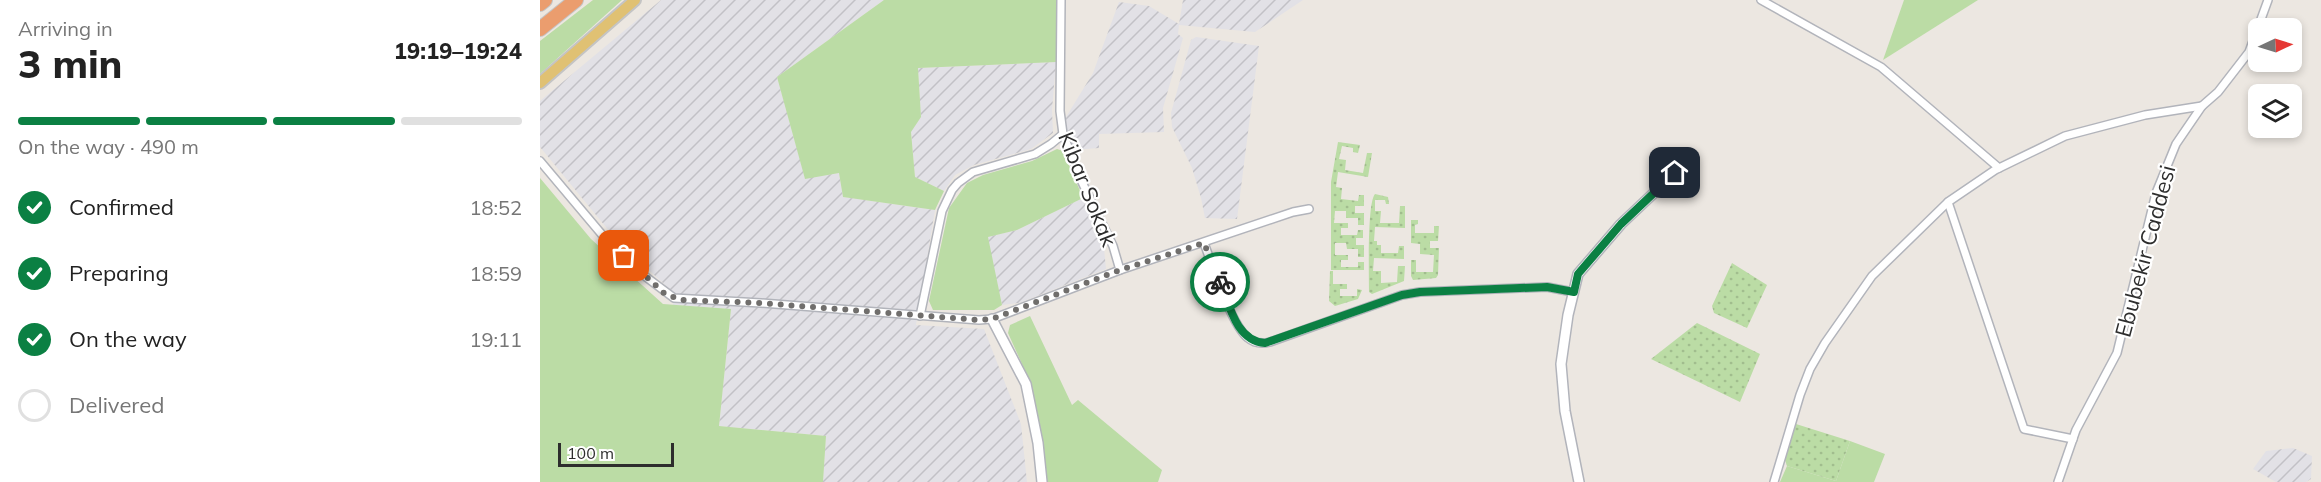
<!DOCTYPE html>
<html lang="en">
<head>
<meta charset="utf-8">
<style>
	body { margin:0; font-family:Mulish,sans-serif; background:#f2f2f2; color:#222; height:100vh; display:flex; flex-direction:column; font-size:22px; white-space:nowrap }
	* { box-sizing:border-box; margin:0 }
	p { font-size:20px; color:#767676 }
	.icon { flex:none; width:33px; height:33px; fill:none; stroke:currentColor; stroke-width:2; stroke-linecap:round; stroke-linejoin:round }
	.map { position:relative; flex:1; overflow:hidden }
	.side { display:flex; flex-direction:column; background:#fff; width:540px }
	.side>* { flex:none }
	.needle { width:39px; rotate:86deg }
	.fabs { position:absolute; left:1708px; top:18px; display:grid; gap:12px }
	.fabs a { display:grid; place-items:center; width:54px; height:54px; border-radius:9px; background:#fff; box-shadow:0 3px 9px #0003; font-size:30px }
	.scale { position:absolute; left:18px; bottom:15px; width:116px; box-sizing:border-box; padding-left:6px; border:3px solid #2d2d2d; border-top:0; font-size:16px; line-height:21px; white-space:nowrap; color:#2d2d2d; -webkit-text-stroke:4px #fff; paint-order:stroke }
	.pin { position:absolute; display:grid; place-items:center; width:51px; height:51px; color:#fff; margin:-26px; border-radius:12px; box-shadow:0 3px 9px #0006 }
	.courier { position:absolute; display:grid; place-items:center; width:60px; height:60px; margin:-30px; border:4px solid #0b8043; border-radius:50%; background:#fff; color:#222; box-shadow:0 2px 8px #0007 }
	.head em { font-style:normal; font-weight:800 }
	.head div { display:flex; flex-direction:column-reverse }
	.head { display:flex; align-items:center; justify-content:space-between; height:102px; padding:0 18px }
	h1 { font-size:39px; font-weight:800; line-height:45px }
	.bar { display:grid; grid-template-columns:repeat(4,1fr); gap:9px 6px; align-content:center; height:72px; padding:0 18px }
	.bar i { height:8px; border-radius:4px; background:#e0e0e0 }
	.bar .selected { background:#0b8043 }
	.bar p { grid-column:span 4 }
	ol { padding:0 18px; list-style:none }
	li { display:flex; align-items:center; gap:18px; height:66px }
	li p { margin-inline-start:auto }
	li .icon { padding:6px; border-radius:50%; background:#0b8043; color:#fff; stroke-width:4 }
	li:last-child { color:#767676 }
	li i { width:33px; height:33px; border:3px solid #e0e0e0; border-radius:50% }
	main { display:flex; flex:1; min-height:0 }
	.map>svg:first-child { display:block }
	.industrial { fill:url(#industrial-furrows) }
	.grass { fill:#bbdca5 }
	.garden { fill:url(#garden-dots) }
	.lines { fill:none; stroke-linecap:round; stroke-linejoin:round }
	.minor-casing { stroke:#b2b4bb; stroke-width:10 }
	.tertiary-casing { stroke:#b2b4bb; stroke-width:12 }
	.primary-casing { stroke:#c4c4c4; stroke-width:14 }
	.motorway-casing { stroke:#c4c4c4; stroke-width:16 }
	.minor { stroke:#fff; stroke-width:7 }
	.tertiary { stroke:#fff; stroke-width:9 }
	.primary { stroke:#e0c173; stroke-width:10 }
	.motorway { stroke:#eb9d6e; stroke-width:14 }
	.done { stroke:#706e6c; stroke-width:6; stroke-dasharray:0 10.8 }
	.route { stroke:#0b8043; stroke-width:8 }
	.labels { text-anchor:middle; stroke-width:4.5; stroke-linejoin:round; paint-order:stroke }
	.street-label { font-size:22px; fill:#2d2d2d; stroke:#fff }
</style>
</head>
<body>
<main>
<section class="side">
<div class="head"><div><h1>3 min</h1><p>Arriving in</p></div><em>19:19–19:24</em></div>
<div class="bar"><i class="selected"></i><i class="selected"></i><i class="selected"></i><i></i><p>On the way · 490 m</p></div>
<ol>
<li><svg class="icon" aria-label="check" viewBox="0 0 24 24"><path d="M5 12l5 5 9-10"/></svg>Confirmed<p>18:52</p></li>
<li><svg class="icon" aria-label="check" viewBox="0 0 24 24"><path d="M5 12l5 5 9-10"/></svg>Preparing<p>18:59</p></li>
<li><svg class="icon" aria-label="check" viewBox="0 0 24 24"><path d="M5 12l5 5 9-10"/></svg>On the way<p>19:11</p></li>
<li><i></i>Delivered</li>
</ol>
</section>
<div class="map">
<svg width="1781" height="482" viewBox="0 0 1781 482">
	<defs>
		<pattern id="industrial-furrows" width="10" height="10" patternUnits="userSpaceOnUse" patternTransform="scale(1.5)"><rect width="10" height="10" fill="#e2e1e6"/><path d="M-1 1l2-2M0 10L10 0M9 11l2-2" fill="none" stroke="#c2c1c6"/></pattern>
		<pattern id="garden-dots" width="8" height="8" patternUnits="userSpaceOnUse" patternTransform="scale(1.5)"><rect width="8" height="8" fill="#bbdca5"/><path d="M2 2h.1M6 6h.1" fill="none" stroke="#a1bd8e" stroke-width="1.8" stroke-linecap="round"/></pattern>
	</defs>
	<rect width="100%" height="100%" fill="#ece7e1"/>
	<!-- industrial -->
	<g class="industrial">
		<path d="M121,0H344L237,77L265,178L299,173L303,197L395,210L376,325L444,329L481,424L487,482H283L286,436L179,426L191,309L133,305L134,293L79,243L0,147V101Z"/>
		<path d="M643,0H763L715,32L639,25L638,34L643,38L623,108L624,132L559,134V148L532,150L527,136L526,117L553,73L579,2L609,6L639,24Z"/>
		<path d="M656,37L719,46L697,219L665,218L661,198L652,168L632,127L631,113L651,40Z"/>
		<path d="M516,62L512,110L513,133L491,149L434,165L415,175L404,191L375,177L371,131L381,117L378,68Z"/>
		<path d="M543,198L564,248L566,269L479,303L462,305L447,237L477,230Z"/>
		<path d="M1753,448L1772,456L1771,479L1766,482H1736L1713,469L1726,451Z"/>
	</g>
	<!-- grass -->
	<g class="grass">
		<path d="M53,0H82L0,74V41Z"/>
		<path d="M344,0H516V62L378,68L381,117L371,132L375,177L404,191L395,210L303,197L299,173L265,179L237,77Z"/>
		<path d="M1364,0H1438L1343,60Z"/>
		<path d="M517,149L523,151L543,198L477,230L448,237L462,305L454,310H393L389,301L409,208L427,183L443,175L492,161Z"/>
		<path d="M0,178L51,239L123,304L191,309L179,426L286,436L283,482H0Z"/>
		<path d="M490,316L532,405L538,400L622,470L618,482H507L503,442L490,382L468,333L470,325Z"/>
		<path d="M1310,441L1345,454L1334,482H1240L1247,466L1296,481Z"/>
	</g>
	<!-- garden -->
	<g class="garden">
		<path d="M798,142L820,145L818,153L813,152V148L802,146L799,159L806,160L805,170L823,173L827,153H832L828,177L798,172L796,187L802,188L801,199L818,201L819,195H824V206H815V213H824V225H818V218H806V211H795L794,223H808V228H801V235H817L818,230H823V238H816V245H824V257H818V249H807L806,243H795V255H808V260H801V267H818V262H824V270H791V182Z"/>
		<path d="M835,194L848,197L849,204H846L845,200H835V211H841L840,223H859L860,206H865V228L835,227L834,241H837V245H841V253H858L859,246H864V259L834,258L833,271H841V283L857,282L858,266H865L864,281L832,294L829,292C829,276 827,203 835,194Z"/>
		<path d="M871,220H878V224L875,225V233H894V226H899L898,241H890V248H899L898,275L896,278L873,280L871,276V260H876V272H893L894,255L880,254V244L871,243Z"/>
		<path d="M1192,263L1227,285L1207,328L1174,313L1172,306Z"/>
		<path d="M790,271H793V284H807V289H800V296H817V289L822,290L818,299L795,306L789,301Z"/>
		<path d="M1157,323L1220,354L1200,402L1111,359Z"/>
		<path d="M1256,424L1310,441L1296,481L1247,466L1245,460Z"/>
	</g>
	<g class="lines">
		<!-- minor casing -->
		<g class="minor-casing">
			<g id="minor">
				<path d="M521,0L520,111L523,134L541,180L573,246L580,270"/>
				<path d="M1221,0L1341,67L1459,168"/>
				<path d="M0,161L64,237L106,277L134,298L221,303L439,320L452,319L580,270L753,212L769,209"/>
				<path d="M1408,202L1484,429L1533,439"/>
				<path d="M664,243C672,264 691,325 708,338C714,343 722,344 730,342L862,295L880,292L1007,287L1033,292"/>
				<path d="M380,316L402,211L412,190L418,183L433,172L495,154L511,144L523,134"/>
				<path d="M1234,482L1260,395L1270,369L1285,343L1332,276L1408,202L1455,170L1525,136L1605,115L1662,106"/>
				<path d="M1518,482L1536,430L1577,353L1616,193L1636,144L1662,106L1678,92L1709,52L1728,0"/>
			</g>
		</g>
		<!-- tertiary casing -->
		<g class="tertiary-casing">
			<g id="tertiary">
				<path d="M452,319L486,384L498,443L502,482"/>
				<path d="M1039,482L1025,411L1021,364L1028,315L1038,274L1081,224L1135,173L1143,163"/>
			</g>
		</g>
		<!-- primary casing -->
		<g class="primary-casing">
			<path id="primary" d="M0,83L95,0"/>
		</g>
		<!-- motorway casing -->
		<g class="motorway-casing">
			<g id="motorway">
				<path d="M0,4L5,0"/>
				<path d="M0,29L36,0"/>
			</g>
		</g>
		<!-- minor -->
		<use href="#minor" class="minor"/>
		<!-- tertiary -->
		<use href="#tertiary" class="tertiary"/>
		<!-- primary -->
		<use href="#primary" class="primary"/>
		<!-- motorway -->
		<use href="#motorway" class="motorway"/>
	</g>
	<g class="lines">
		<!-- done -->
		<path class="done" d="M84,256L125,294L141,300L221,303L439,320L452,319L580,270L664,243L680,282"/>
		<!-- route -->
		<path class="route" d="M680,282C689,304 696,341 725,343L862,295L880,292L1007,287L1034,292L1038,274L1081,224L1135,173"/>
	</g>
	<g class="labels">
		<!-- street labels -->
		<g class="street-label">
			<text transform="translate(548 189) rotate(68)" y="8">Kibar Sokak</text>
			<text transform="translate(1605 251) rotate(-75)" y="8">Ebubekir Caddesi</text>
		</g>
	</g>
</svg>
<div class="fabs">
<a><svg class="needle" viewBox="-14 -14 28 28"><path d="M0-13l5 13h-10z" fill="#e53935"/><path d="M0 13l5-13h-10z" fill="#767676"/></svg></a>
<a><svg class="icon" aria-label="layers" viewBox="0 0 24 24"><path d="M12 4l9 5-9 5-9-5zM3 14l9 5 9-5"/></svg></a>
</div>
<div class="scale">100 m</div>
<div class="pin" style="left:84px;top:256px;background:#ea580c"><svg class="icon" aria-label="bag" viewBox="0 0 24 24"><path d="M5 8h14l-1 12H6zM9 8a3 3 0 0 1 6 0"/></svg></div>
<div class="pin" style="left:1135px;top:173px;background:#1f2937"><svg class="icon" aria-label="home" viewBox="0 0 24 24"><path d="M3 11l9-7 9 7M6 9v11h12V9"/></svg></div>
<div class="courier" style="left:680px;top:282px"><svg class="icon" aria-label="bike" viewBox="0 0 24 24"><circle cx="6" cy="16" r="4"/><circle cx="18" cy="16" r="4"/><path d="M6 16l4-8h5l3 8M10 8l3 8H6M13 5h3"/></svg></div>
</div>
</main>
</body>
</html>
